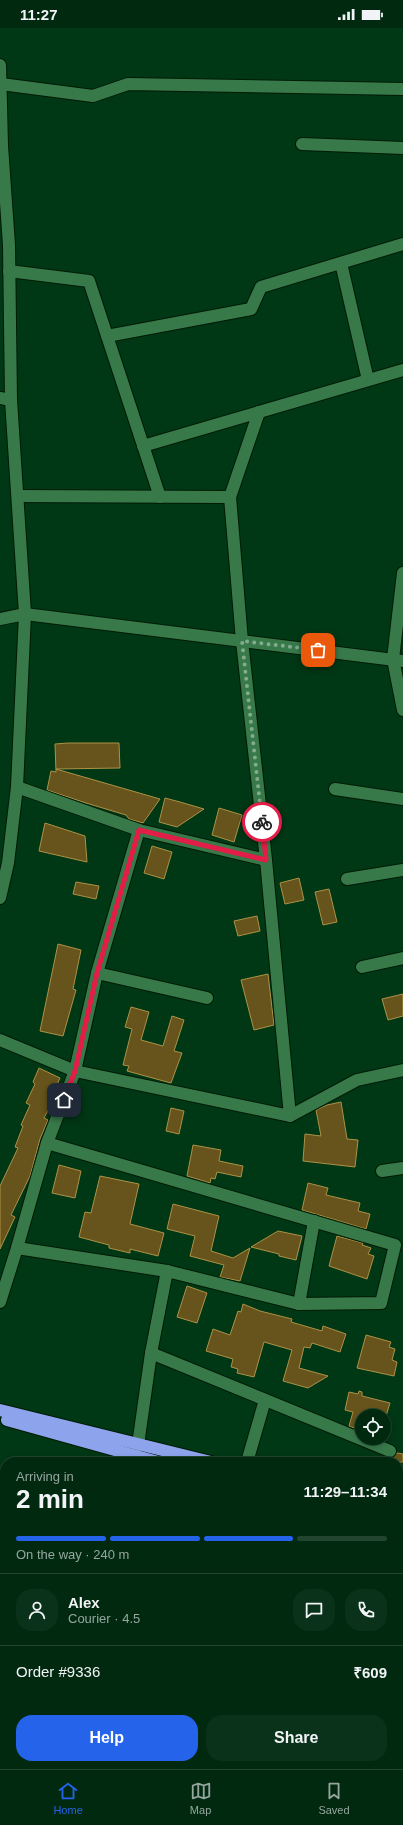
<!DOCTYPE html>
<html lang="en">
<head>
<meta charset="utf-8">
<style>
	body { margin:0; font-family:Helvetica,sans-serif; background:#0a3119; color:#f1f3f6; height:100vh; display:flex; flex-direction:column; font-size:15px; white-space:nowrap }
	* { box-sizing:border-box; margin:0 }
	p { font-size:13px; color:#95a69f }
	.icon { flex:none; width:22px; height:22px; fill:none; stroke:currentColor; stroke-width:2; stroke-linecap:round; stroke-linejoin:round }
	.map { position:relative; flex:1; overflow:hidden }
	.side { position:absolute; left:0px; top:1429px; width:403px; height:312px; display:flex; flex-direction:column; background:#002910; border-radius:16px 16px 0 0; box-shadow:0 2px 6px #0003,0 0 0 1px #224530 }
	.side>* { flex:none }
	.fabs { position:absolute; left:355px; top:1381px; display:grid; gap:8px }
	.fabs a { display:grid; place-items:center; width:36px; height:36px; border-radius:50%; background:#002910; box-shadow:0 2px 6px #0003,0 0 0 1px #224530; font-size:20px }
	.pin { position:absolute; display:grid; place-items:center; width:34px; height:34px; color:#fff; margin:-17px; border-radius:8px; box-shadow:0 2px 6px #0006 }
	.courier { position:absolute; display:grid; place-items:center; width:40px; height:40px; margin:-20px; border:3px solid #e11d48; border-radius:50%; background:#fff; color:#222; box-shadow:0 1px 5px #0007 }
	.headline em { font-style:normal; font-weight:800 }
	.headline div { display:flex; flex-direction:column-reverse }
	.headline { display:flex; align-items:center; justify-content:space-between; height:68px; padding:0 16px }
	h1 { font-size:26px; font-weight:800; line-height:30px }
	.bar { display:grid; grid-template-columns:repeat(4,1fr); gap:6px 4px; align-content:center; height:48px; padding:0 16px }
	.bar i { height:5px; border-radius:3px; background:#224530 }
	.bar .current { background:#2563eb }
	.bar p { grid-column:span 4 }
	.line { display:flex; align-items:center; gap:10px; padding:0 16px; border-top:1px solid #224530 }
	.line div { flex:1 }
	.round { display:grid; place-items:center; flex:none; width:42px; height:42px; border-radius:16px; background:#0a3119 }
	.primary-button { display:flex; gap:8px; margin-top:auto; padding:8px 16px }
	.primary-button a { flex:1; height:46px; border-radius:16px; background:#2563eb; color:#fff; font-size:16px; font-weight:800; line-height:46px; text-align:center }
	.primary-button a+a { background:#0a3119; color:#f1f3f6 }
	.status { display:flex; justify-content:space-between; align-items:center; height:28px; padding:0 20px; background:#002910; direction:ltr }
	.status svg { height:11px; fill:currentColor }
	.tabs { display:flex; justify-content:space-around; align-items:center; height:56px; border-top:1px solid #224530; background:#002910; font-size:11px; color:#95a69f }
	.tabs a { display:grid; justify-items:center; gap:2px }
	.tabs .current { color:#2563eb }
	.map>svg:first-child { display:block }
	.green { fill:#653761 }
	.building { fill:#66541c; stroke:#ad9246 }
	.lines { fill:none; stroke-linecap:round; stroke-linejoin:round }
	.street-casing { stroke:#001b05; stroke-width:14 }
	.secondary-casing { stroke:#001b05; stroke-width:14 }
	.highway-casing { stroke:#001b05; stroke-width:14 }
	.street { stroke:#38794a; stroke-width:12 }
	.secondary { stroke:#38794a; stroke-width:12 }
	.highway { stroke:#8da3ec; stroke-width:12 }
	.done { stroke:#83ab8e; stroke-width:4; stroke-dasharray:0 7.2 }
	.route { stroke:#e11d48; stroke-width:5 }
</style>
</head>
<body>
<div class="status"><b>11:27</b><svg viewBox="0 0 49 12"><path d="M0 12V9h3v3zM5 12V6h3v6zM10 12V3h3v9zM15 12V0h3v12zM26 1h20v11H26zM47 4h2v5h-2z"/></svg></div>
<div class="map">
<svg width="403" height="1741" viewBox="0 0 403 1741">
	<rect width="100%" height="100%" fill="#003715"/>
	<!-- green -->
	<g class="green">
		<path d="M0,1485L5,1486V1516L0,1515Z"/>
		<path d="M0,1529L5,1531V1565L0,1563Z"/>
		<path d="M0,1589L5,1591V1611L0,1631Z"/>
	</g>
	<!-- building -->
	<g class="building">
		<path d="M68,715H119L120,740L56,741L160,771L143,795L129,791L126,787L86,775L47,762L51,743L56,744L55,716Z"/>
		<path d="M165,770L180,774L204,781L177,799L159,794Z"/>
		<path d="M219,780L242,787L234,814L212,807Z"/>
		<path d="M45,795L85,808L87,834L39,823Z"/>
		<path d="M152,818L172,824L164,851L144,845Z"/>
		<path d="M299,850L304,872L285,876L280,855Z"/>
		<path d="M76,854L99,858L96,871L73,866Z"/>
		<path d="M329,861L337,894L323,897L315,864Z"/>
		<path d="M257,888L260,903L238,908L234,893Z"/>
		<path d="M58,916L81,922L73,961L76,962L63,1008L40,1003Z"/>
		<path d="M268,946L274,997L254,1002L241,952Z"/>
		<path d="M403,966V988L388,992L382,971Z"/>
		<path d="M131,979L149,984L141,1012L163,1018L172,988L184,992L174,1023L182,1025L171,1055L127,1043L129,1038L123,1037L132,1001L125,999Z"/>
		<path d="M39,1040L60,1050L51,1070L54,1071L44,1090L48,1092L40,1111L30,1148L11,1187L15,1189L0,1221V1158L18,1120L15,1119L23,1098L21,1097L30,1077L26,1075L35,1056L33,1054Z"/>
		<path d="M341,1074L347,1111L358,1112L355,1139L303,1133L305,1106L321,1108L316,1082L327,1077Z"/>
		<path d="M171,1080L184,1083L179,1106L166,1103Z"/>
		<path d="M193,1117L221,1122L219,1133L243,1138L241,1149L217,1144L215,1151L211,1150L210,1155L187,1148Z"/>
		<path d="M59,1137L81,1143L75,1170L52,1165Z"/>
		<path d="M100,1148L139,1156L130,1196L164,1205L158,1228L130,1221V1225L109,1220V1217L79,1209L85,1184L91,1185Z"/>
		<path d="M308,1155L328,1160L326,1167L360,1175L358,1183L370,1186L366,1201L302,1182Z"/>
		<path d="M173,1176L219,1188L211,1223L233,1230L250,1220L240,1253L220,1249L224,1237L190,1228L195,1208L167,1201Z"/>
		<path d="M278,1203L302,1208L296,1232L279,1228V1226L251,1219Z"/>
		<path d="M337,1208L363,1215L362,1217L371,1220L368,1226L374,1228L367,1251L329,1238Z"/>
		<path d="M187,1258L207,1265L197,1295L177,1289Z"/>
		<path d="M243,1276L260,1283L292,1291L291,1294L322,1303L323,1298L346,1306L340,1324L312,1315L310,1320L304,1319L299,1340L328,1348L308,1360L283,1353L292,1322L264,1314L254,1349L237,1345L238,1341L231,1339L233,1331L206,1323L213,1301L230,1307L238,1283L241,1284Z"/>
		<path d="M366,1307L391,1314L389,1319L395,1321L392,1332L397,1334L394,1348L357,1340Z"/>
		<path d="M359,1363L362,1364V1368L390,1375L386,1388H362V1403L349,1398L353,1384L345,1382L349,1364L358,1366Z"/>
		<path d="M397,1425L403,1426V1434H384V1429L391,1430Z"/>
	</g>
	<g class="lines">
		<!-- street casing -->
		<g class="street-casing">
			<g id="street">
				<path d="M1,56L93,68L128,56L403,61"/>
				<path d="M302,116L403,120"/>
				<path d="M341,235L368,352"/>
				<path d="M9,243L89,253L160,469"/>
				<path d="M107,308L251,281L261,259L403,216"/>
				<path d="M0,370L11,372"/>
				<path d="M143,418L403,342"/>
				<path d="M230,469L259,384"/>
				<path d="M403,545L393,631L403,682"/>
				<path d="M17,759L139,802L266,832L242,613L230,469L18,468"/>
				<path d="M335,761L403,771"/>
				<path d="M347,851L403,842"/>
				<path d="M362,939L403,930"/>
				<path d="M97,945L207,970"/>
				<path d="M0,1012L75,1043L290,1088L266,832"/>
				<path d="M290,1088L357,1052L403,1042"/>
				<path d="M382,1143L403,1140"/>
				<path d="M17,1220L167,1243L299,1276L381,1275L395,1217L47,1115"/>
				<path d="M0,1274L17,1220L47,1115L75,1043L97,945L139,802"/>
				<path d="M299,1276L314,1193"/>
				<path d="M151,1325L390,1423"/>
				<path d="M138,1417L151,1325L167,1243"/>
				<path d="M247,1434L265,1372"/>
				<path d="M0,1462L5,1463"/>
				<path d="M0,1575L5,1576"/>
				<path d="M398,1703L403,1702"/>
				<path d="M39,1741L42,1736"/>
				<path d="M285,1741L287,1736"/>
			</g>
		</g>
		<!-- secondary casing -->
		<g class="secondary-casing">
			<g id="secondary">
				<path d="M0,37L2,118L9,217L11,372L25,586L17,759L8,835L0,870"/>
				<path d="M0,591L25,586L403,633"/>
			</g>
		</g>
		<!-- highway casing -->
		<g class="highway-casing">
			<g id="highway">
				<path d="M0,1382L211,1434"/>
				<path d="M7,1392L158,1434"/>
				<path d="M398,1504L403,1506"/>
				<path d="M398,1518L403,1520"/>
			</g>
		</g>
		<!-- street -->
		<use href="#street" class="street"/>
		<!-- secondary -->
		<use href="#secondary" class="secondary"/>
		<!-- highway -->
		<use href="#highway" class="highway"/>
	</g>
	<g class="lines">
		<!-- done -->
		<path class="done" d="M262,794L242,613L318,622"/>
		<!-- route -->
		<path class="route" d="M64,1072L75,1043L97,945L139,802L266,832L262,794"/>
	</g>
</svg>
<div class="fabs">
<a><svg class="icon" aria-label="locate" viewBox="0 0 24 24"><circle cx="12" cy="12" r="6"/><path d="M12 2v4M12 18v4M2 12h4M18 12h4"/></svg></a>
</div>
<div class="pin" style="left:318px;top:622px;background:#ea580c"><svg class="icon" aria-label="bag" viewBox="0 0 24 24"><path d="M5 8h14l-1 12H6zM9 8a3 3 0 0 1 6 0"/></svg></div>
<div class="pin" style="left:64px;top:1072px;background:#1f2937"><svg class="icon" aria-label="home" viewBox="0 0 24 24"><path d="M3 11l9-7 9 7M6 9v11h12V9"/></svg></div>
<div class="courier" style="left:262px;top:794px"><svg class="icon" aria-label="bike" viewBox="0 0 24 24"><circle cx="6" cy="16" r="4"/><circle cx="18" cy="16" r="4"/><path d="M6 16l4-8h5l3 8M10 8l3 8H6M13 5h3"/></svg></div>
<section class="side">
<div class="headline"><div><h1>2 min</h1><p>Arriving in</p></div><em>11:29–11:34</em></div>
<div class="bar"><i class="current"></i><i class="current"></i><i class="current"></i><i></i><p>On the way · 240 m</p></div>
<div class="line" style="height:72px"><a class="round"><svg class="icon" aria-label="person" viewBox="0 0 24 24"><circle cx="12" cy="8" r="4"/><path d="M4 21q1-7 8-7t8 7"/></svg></a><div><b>Alex</b><p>Courier · 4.5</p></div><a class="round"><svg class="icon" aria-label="chat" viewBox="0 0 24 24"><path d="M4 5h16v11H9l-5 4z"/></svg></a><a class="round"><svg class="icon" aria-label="phone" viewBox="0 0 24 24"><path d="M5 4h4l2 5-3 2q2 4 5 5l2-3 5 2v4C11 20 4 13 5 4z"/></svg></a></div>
<div class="line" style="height:52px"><div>Order #9336</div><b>₹609</b></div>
<div class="primary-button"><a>Help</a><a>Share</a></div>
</section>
</div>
<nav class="tabs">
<a class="current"><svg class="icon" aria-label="home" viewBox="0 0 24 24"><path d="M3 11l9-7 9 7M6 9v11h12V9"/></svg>Home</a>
<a><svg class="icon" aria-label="map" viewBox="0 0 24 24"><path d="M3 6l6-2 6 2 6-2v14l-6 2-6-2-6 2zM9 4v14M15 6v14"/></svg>Map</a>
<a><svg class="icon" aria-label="saved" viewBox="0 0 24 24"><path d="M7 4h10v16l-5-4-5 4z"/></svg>Saved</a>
</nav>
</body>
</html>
